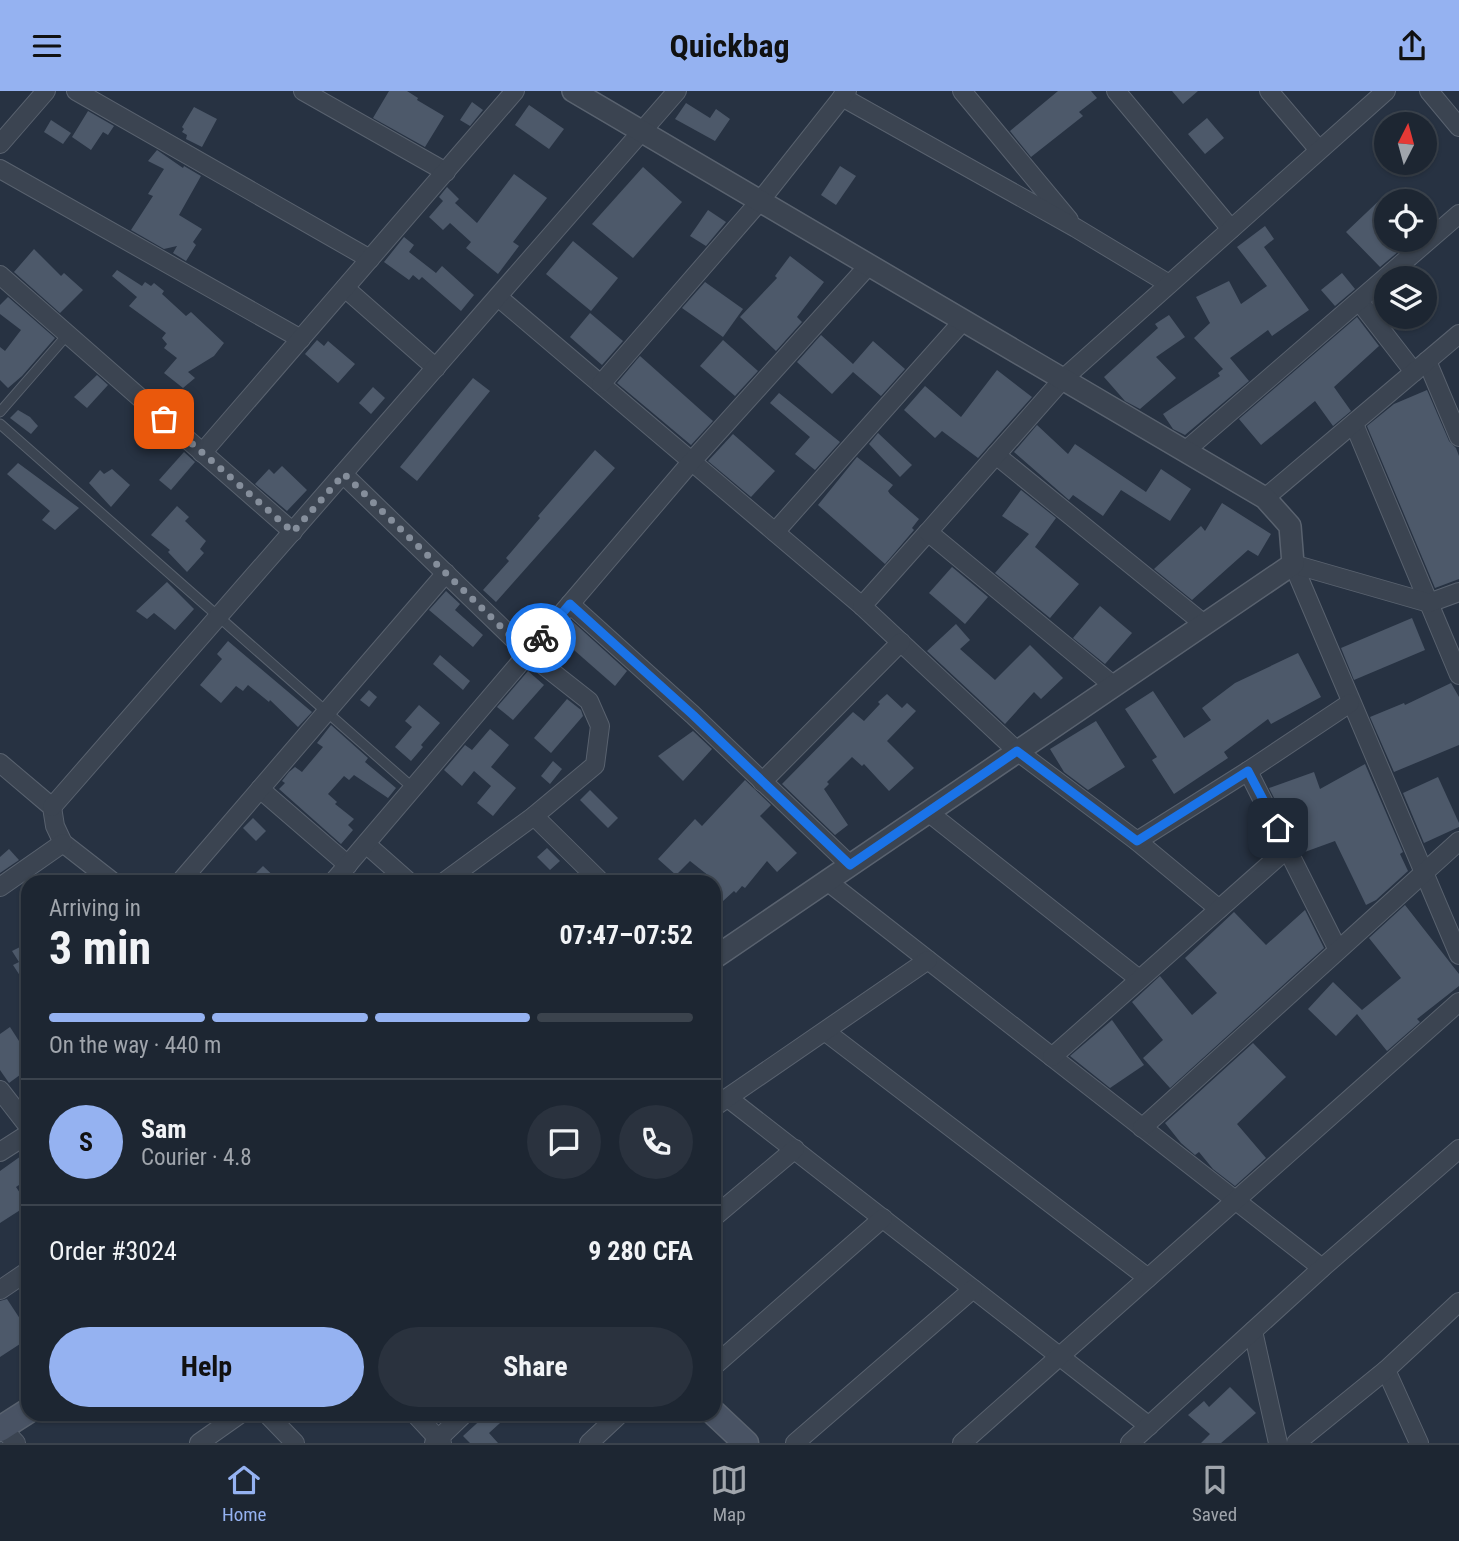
<!DOCTYPE html>
<html lang="en">
<head>
<meta charset="utf-8">
<style>
	body { margin:0; font-family:"Roboto Condensed",sans-serif; background:#2a323e; color:#f1f3f6; height:100vh; display:flex; flex-direction:column; font-size:26px; white-space:nowrap }
	* { box-sizing:border-box; margin:0 }
	p { font-size:23px; color:#a0a5ac }
	.icon { flex:none; width:38px; height:38px; fill:none; stroke:currentColor; stroke-width:2; stroke-linecap:round; stroke-linejoin:round }
	.map { position:relative; flex:1; overflow:hidden }
	.drawer { position:absolute; left:21px; top:784px; width:700px; height:546px; display:flex; flex-direction:column; background:#1d2632; border-radius:21px; box-shadow:0 2px 5px #0004,0 0 0 2px #3b434d }
	.drawer>* { flex:none }
	.needle { width:46px; rotate:6deg }
	.tools { position:absolute; left:1374px; top:21px; display:grid; gap:14px }
	.tools a { display:grid; place-items:center; width:63px; height:63px; border-radius:50%; background:#1d2632; box-shadow:0 2px 5px #0004,0 0 0 2px #3b434d; font-size:35px }
	.pin { position:absolute; display:grid; place-items:center; width:60px; height:60px; color:#fff; margin:-30px; border-radius:14px; box-shadow:0 4px 10px #0006 }
	.courier { position:absolute; display:grid; place-items:center; width:70px; height:70px; margin:-35px; border:5px solid #1a73e8; border-radius:50%; background:#fff; color:#222; box-shadow:0 2px 9px #0007 }
	.overview em { font-style:normal; font-weight:700 }
	.overview div { display:flex; flex-direction:column-reverse }
	.overview { display:flex; align-items:center; justify-content:space-between; height:119px; padding:0 28px }
	h1 { font-size:46px; font-weight:700; line-height:52px }
	.bar { display:grid; grid-template-columns:repeat(4,1fr); gap:10px 7px; align-content:center; height:84px; padding:0 28px }
	.bar i { height:9px; border-radius:5px; background:#3b434d }
	.bar .active { background:#95b2f1 }
	.bar p { grid-column:span 4 }
	.line { display:flex; align-items:center; gap:18px; padding:0 28px; border-top:2px solid #3b434d }
	.line div { flex:1 }
	.round { display:grid; place-items:center; flex:none; width:74px; height:74px; border-radius:37px; background:#2a323e }
	.primary-button { display:flex; gap:14px; margin-top:auto; padding:14px 28px }
	.primary-button a { flex:1; height:80px; border-radius:42px; background:#95b2f1; color:#111; font-size:28px; font-weight:700; line-height:80px; text-align:center }
	.primary-button a+a { background:#2a323e; color:#f1f3f6 }
	header { display:flex; justify-content:space-between; align-items:center; height:91px; padding:0 28px; background:#95b2f1; color:#111; font-size:32px; font-weight:700 }
	.tabs { display:flex; justify-content:space-around; align-items:center; height:98px; border-top:2px solid #3b434d; background:#1d2632; font-size:19px; color:#a0a5ac }
	.tabs a { display:grid; justify-items:center; gap:4px }
	.tabs .active { color:#95b2f1 }
	.map>svg:first-child { display:block }
	.building { fill:#4d596a }
	.lines { fill:none; stroke-linecap:round; stroke-linejoin:round }
	.service-casing { stroke:#59626f; stroke-width:11 }
	.minor-casing { stroke:#59626f; stroke-width:20 }
	.tertiary-casing { stroke:#59626f; stroke-width:24 }
	.secondary-casing { stroke:#59626f; stroke-width:27 }
	.service { stroke:#3b4451; stroke-width:9 }
	.minor { stroke:#3b4451; stroke-width:18 }
	.tertiary { stroke:#3b4451; stroke-width:21 }
	.secondary { stroke:#495364; stroke-width:24 }
	.done { stroke:#858e9b; stroke-width:7; stroke-dasharray:0 12.6 }
	.route { stroke:#1a73e8; stroke-width:9 }
</style>
</head>
<body>
<header><svg class="icon" aria-label="menu" viewBox="0 0 24 24"><path d="M4 6h16M4 12h16M4 18h16"/></svg>Quickbag<svg class="icon" aria-label="share" viewBox="0 0 24 24"><path d="M12 15V3M7 8l5-5 5 5M5 13v7h14v-7"/></svg></header>
<div class="map">
<svg width="1459" height="1352" viewBox="0 0 1459 1352">
	<rect width="100%" height="100%" fill="#273242"/>
	<!-- building -->
	<g class="building">
		<path d="M389,0H407L418,7L417,9L444,25L425,56L373,27Z"/>
		<path d="M1058,0H1091L1097,7L1079,21L1083,25L1031,66L1010,40Z"/>
		<path d="M1172,0H1198L1183,13Z"/>
		<path d="M472,11L483,19L470,35L460,29Z"/>
		<path d="M686,12L710,27L716,18L730,28L715,50L675,28Z"/>
		<path d="M529,14L564,38L549,58L515,34Z"/>
		<path d="M194,16L217,28L202,56L186,48L187,44L182,41L184,38L182,36Z"/>
		<path d="M88,20L114,35L108,44L103,41L91,59L72,46Z"/>
		<path d="M1207,27L1224,47L1205,63L1188,43Z"/>
		<path d="M51,29L71,42L63,53L44,41Z"/>
		<path d="M157,59L183,77L184,75L201,85L179,124L202,138L193,151L196,154L186,170L173,162L177,155L164,158L131,139L153,105L148,103L164,78L148,70Z"/>
		<path d="M840,75L856,85L836,114L821,104Z"/>
		<path d="M643,76L682,111L633,167L592,133Z"/>
		<path d="M514,83L547,107L513,151L519,155L498,183L466,157L471,151L450,132L443,139L429,126L443,110L439,106L447,96L459,108L455,112L477,132Z"/>
		<path d="M1386,103V149H1412L1380,176L1346,141Z"/>
		<path d="M708,119L726,131L706,155L690,145Z"/>
		<path d="M1265,135L1274,148L1264,156L1309,219L1272,245L1268,239L1230,267L1249,290L1185,344L1173,338L1163,323L1220,285L1218,282L1223,278L1194,247L1210,232L1196,206L1229,190L1241,213L1267,195L1237,156Z"/>
		<path d="M404,146L414,154L409,161L436,182L442,175L474,204L461,220L422,186L419,189L413,184L409,189L384,171Z"/>
		<path d="M573,150L618,187L591,220L546,183Z"/>
		<path d="M34,158L61,185L64,182L83,199L60,222L14,181Z"/>
		<path d="M790,165L824,191L797,226L802,231L776,260L740,226L777,187L775,185Z"/>
		<path d="M117,179L142,195L145,191L151,195L154,192L164,200L162,203L186,225L191,221L224,252L214,265L188,281L195,287L183,297L164,282L177,267L164,257L167,253L162,247L166,242L129,215L137,206L112,185Z"/>
		<path d="M1342,182L1355,198L1335,215L1321,199Z"/>
		<path d="M705,191L743,218L723,246L682,217Z"/>
		<path d="M8,206L55,247L22,285L8,297L0,289V256L5,260L21,239L0,223V214Z"/>
		<path d="M590,222L623,250L602,274L570,246Z"/>
		<path d="M1169,224L1185,246L1156,266L1176,287L1140,318L1125,310L1104,286L1158,237L1155,233Z"/>
		<path d="M1357,226L1379,255L1334,296L1351,320L1333,335L1315,310L1261,354L1239,328Z"/>
		<path d="M821,244L853,273L873,250L905,278L881,305L853,281L832,303L797,271Z"/>
		<path d="M317,249L324,255L328,250L355,273L338,292L305,263Z"/>
		<path d="M723,249L758,280L735,305L700,275Z"/>
		<path d="M640,265L713,330L691,354L617,292Z"/>
		<path d="M997,279L1032,306L978,367L942,340L935,347L904,319L925,295L961,326Z"/>
		<path d="M97,284L108,294L87,317L74,306Z"/>
		<path d="M473,287L490,300L417,390L400,376Z"/>
		<path d="M373,296L385,307L371,323L359,312Z"/>
		<path d="M1427,299L1449,350L1456,357L1459,365V488L1435,497L1367,335L1394,313Z"/>
		<path d="M779,302L840,351L815,379L795,363L810,346L770,312Z"/>
		<path d="M18,319L30,326L38,335L31,343L10,327Z"/>
		<path d="M1037,334L1068,363L1075,353L1146,401L1161,378L1191,398L1170,430L1121,399L1103,425L1073,404L1069,409L1014,361Z"/>
		<path d="M878,342L912,374L900,386L869,353Z"/>
		<path d="M733,343L775,380L751,406L708,370Z"/>
		<path d="M595,359L615,377L496,511L483,499L509,470L506,467L540,427L538,425Z"/>
		<path d="M184,361L195,371L171,399L159,389Z"/>
		<path d="M857,366L893,394L888,400L890,403L919,428L912,437L914,439L885,473L818,414Z"/>
		<path d="M18,372L79,417L55,439L42,429L50,420L7,383Z"/>
		<path d="M282,375L307,399L287,420L255,393L269,378L274,383Z"/>
		<path d="M112,378L130,394L111,416L89,392L100,379L104,383Z"/>
		<path d="M1021,399L1056,427L1035,456L1079,493L1050,527L995,482L1029,443L1002,425Z"/>
		<path d="M1222,412L1271,443L1258,465L1248,459L1192,509L1154,478L1201,435L1205,440Z"/>
		<path d="M177,415L189,426L185,430L206,450L200,458L204,462L187,481L168,461L170,459L151,444Z"/>
		<path d="M952,476L988,506L965,533L929,502Z"/>
		<path d="M167,491L194,518L175,539L154,522L147,528L136,520Z"/>
		<path d="M446,500L460,513L455,519L483,544L473,556L429,519Z"/>
		<path d="M1100,515L1132,542L1105,573L1073,547Z"/>
		<path d="M1412,527L1425,559L1354,589L1341,557Z"/>
		<path d="M571,529L627,580L615,595L558,545Z"/>
		<path d="M956,533L970,549L960,558L995,589L1030,554L1063,587L1041,608L1034,601L1005,633L927,560Z"/>
		<path d="M228,550L312,621L298,636L270,609L269,611L248,594L243,600L236,595L221,612L200,594L222,568L217,563Z"/>
		<path d="M1298,562L1321,606L1271,633L1268,628L1224,661L1228,667L1174,703L1152,669L1157,666L1125,618L1153,600L1184,647L1211,629L1202,617L1235,592Z"/>
		<path d="M440,564L470,590L463,599L433,573Z"/>
		<path d="M528,580L544,594L513,629L497,616Z"/>
		<path d="M1451,592L1459,606V654L1394,681L1370,626L1404,612L1405,614Z"/>
		<path d="M369,599L377,606L369,616L360,609Z"/>
		<path d="M887,603L902,617L907,612L916,620L887,650L914,677L889,700L864,673L862,675L852,666L827,691L829,693L824,698L848,734L835,744L782,693L853,621L864,630L880,613L878,611Z"/>
		<path d="M567,608L581,619L583,625L551,662L534,647Z"/>
		<path d="M419,614L440,632L421,654L423,656L411,670L395,656L412,636L405,630Z"/>
		<path d="M1096,630L1125,676L1088,699L1064,681L1050,658Z"/>
		<path d="M331,634L368,667L365,671L396,697L388,707L354,684L349,689L344,685L328,703L337,711L335,713L354,728L348,734L353,739L341,753L279,698L285,692L282,690L289,681L295,676L302,681L323,656L317,652Z"/>
		<path d="M490,638L509,654L491,676L516,697L493,725L477,712L491,695L474,680L462,695L444,679L465,654L472,659Z"/>
		<path d="M693,640L712,658L683,690L658,665Z"/>
		<path d="M553,670L562,678L550,693L541,685Z"/>
		<path d="M1365,673L1403,761L1400,763L1408,780L1376,809L1366,814L1335,750L1302,762L1269,697L1314,681L1320,698Z"/>
		<path d="M1438,686L1459,732V736L1424,752L1403,702Z"/>
		<path d="M745,689L771,714L760,725L797,762L777,781L767,770L745,797L742,795L736,802L734,800L722,811L714,804V789L690,770L676,784L658,768L695,728L702,735Z"/>
		<path d="M590,699L618,727L608,737L580,709Z"/>
		<path d="M253,727L266,740L256,750L243,737Z"/>
		<path d="M547,757L560,770L550,779L537,766Z"/>
		<path d="M9,758L19,769L0,782V766Z"/>
		<path d="M263,775L280,791H264L255,783Z"/>
		<path d="M1405,814L1459,883V895L1417,928L1420,931L1387,960L1357,923L1336,945L1308,918L1333,891L1362,919L1401,887L1369,847Z"/>
		<path d="M1305,819L1324,857L1170,997L1143,967L1163,949L1132,911L1160,885L1192,924L1217,902L1185,867L1234,821L1266,854Z"/>
		<path d="M28,852V897L13,874L19,871L12,860Z"/>
		<path d="M1112,929L1144,974L1110,997L1070,965Z"/>
		<path d="M10,936L28,964V978L9,992L0,979V943Z"/>
		<path d="M1253,952L1286,986L1237,1033L1266,1067L1235,1095L1213,1078L1199,1061L1195,1064L1181,1052L1165,1032Z"/>
		<path d="M28,1060V1088L16,1096L28,1114L0,1132V1080Z"/>
		<path d="M7,1208L28,1240V1264L20,1253L0,1266V1210Z"/>
		<path d="M1230,1296L1256,1322L1221,1352H1201L1210,1343L1188,1324L1204,1310L1209,1316Z"/>
		<path d="M487,1323H510L489,1342L498,1352H470L463,1345Z"/>
	</g>
	<g class="lines">
		<!-- service casing -->
		<g class="service-casing">
			<g id="service">
				<path d="M0,321L68,243"/>
				<path d="M0,333L413,697"/>
			</g>
		</g>
		<!-- minor casing -->
		<g class="minor-casing">
			<g id="minor">
				<path d="M76,0L370,168"/>
				<path d="M303,0L446,81"/>
				<path d="M962,0L1069,129"/>
				<path d="M1116,0L1231,138"/>
				<path d="M1269,0L1319,59"/>
				<path d="M1429,0L1459,36"/>
				<path d="M842,6L1076,137L1169,193"/>
				<path d="M0,53L46,0"/>
				<path d="M0,78L301,248"/>
				<path d="M0,184L293,441"/>
				<path d="M345,197L436,277"/>
				<path d="M498,206L862,515L1017,660L1137,750L1219,818"/>
				<path d="M1359,210L1414,281"/>
				<path d="M1427,270L1459,346"/>
				<path d="M601,293L760,110L847,0"/>
				<path d="M1354,333L1459,584"/>
				<path d="M1185,360L1459,123"/>
				<path d="M202,362L515,0"/>
				<path d="M996,364L1204,533"/>
				<path d="M343,383L528,562L589,610L600,635L595,674L534,725L444,791"/>
				<path d="M1265,407L1459,243"/>
				<path d="M775,441L963,230"/>
				<path d="M1293,473L1459,864"/>
				<path d="M1293,473L1429,512L1459,501"/>
				<path d="M570,513L693,624L850,774"/>
				<path d="M862,515L928,441"/>
				<path d="M1114,595L928,441L1063,288L1386,0"/>
				<path d="M0,672L52,716L55,735L63,752L113,791"/>
				<path d="M1248,680L1338,859"/>
				<path d="M762,691L901,551"/>
				<path d="M260,698L348,774"/>
				<path d="M52,716L677,0"/>
				<path d="M928,721L1139,888"/>
				<path d="M534,725L601,791"/>
				<path d="M1137,750L1248,680L1350,612"/>
				<path d="M366,753L409,791"/>
				<path d="M827,790L1322,1177"/>
				<path d="M180,791L446,482"/>
				<path d="M333,791L692,370L869,174"/>
				<path d="M0,796L63,752"/>
				<path d="M826,941L1148,1187"/>
				<path d="M1052,966L1288,757"/>
				<path d="M0,999L28,1035"/>
				<path d="M728,1007L1149,1335"/>
				<path d="M714,1016L928,869"/>
				<path d="M1142,1037L1459,750"/>
				<path d="M0,1061L28,1043"/>
				<path d="M714,1126L795,1058"/>
				<path d="M0,1199L28,1180"/>
				<path d="M1253,1240L1278,1352"/>
				<path d="M714,1275L883,1127"/>
				<path d="M1386,1279L1419,1352"/>
				<path d="M267,1323L295,1352"/>
				<path d="M415,1323L442,1352"/>
				<path d="M2,1337L16,1352"/>
				<path d="M199,1352L240,1323"/>
				<path d="M434,1352L464,1323"/>
				<path d="M589,1352L620,1323"/>
				<path d="M795,1352L973,1198"/>
				<path d="M962,1352L1459,911"/>
				<path d="M1130,1352L1322,1177L1459,1058"/>
				<path d="M1296,1352L1386,1279L1459,1211"/>
			</g>
		</g>
		<!-- tertiary casing -->
		<g class="tertiary-casing">
			<path id="tertiary" d="M573,0L1265,407L1290,435L1293,473L714,867"/>
		</g>
		<!-- secondary casing -->
		<g class="secondary-casing">
			<g id="secondary">
				<path d="M714,1322L746,1352"/>
				<path d="M0,1338L28,1320"/>
			</g>
		</g>
		<!-- service -->
		<use href="#service" class="service"/>
		<!-- minor -->
		<use href="#minor" class="minor"/>
		<!-- tertiary -->
		<use href="#tertiary" class="tertiary"/>
		<!-- secondary -->
		<use href="#secondary" class="secondary"/>
	</g>
	<g class="lines">
		<!-- done -->
		<path class="done" d="M164,328L293,441L344,383L528,562L541,547"/>
		<!-- route -->
		<path class="route" d="M541,547L570,513L693,624L850,774L1017,660L1137,750L1248,680L1278,737"/>
	</g>
</svg>
<div class="tools">
<a><svg class="needle" viewBox="-14 -14 28 28"><path d="M0-13l5 13h-10z" fill="#e53935"/><path d="M0 13l5-13h-10z" fill="#a0a5ac"/></svg></a>
<a><svg class="icon" aria-label="locate" viewBox="0 0 24 24"><circle cx="12" cy="12" r="6"/><path d="M12 2v4M12 18v4M2 12h4M18 12h4"/></svg></a>
<a><svg class="icon" aria-label="layers" viewBox="0 0 24 24"><path d="M12 4l9 5-9 5-9-5zM3 14l9 5 9-5"/></svg></a>
</div>
<div class="pin" style="left:164px;top:328px;background:#ea580c"><svg class="icon" aria-label="bag" viewBox="0 0 24 24"><path d="M5 8h14l-1 12H6zM9 8a3 3 0 0 1 6 0"/></svg></div>
<div class="pin" style="left:1278px;top:737px;background:#1f2937"><svg class="icon" aria-label="home" viewBox="0 0 24 24"><path d="M3 11l9-7 9 7M6 9v11h12V9"/></svg></div>
<div class="courier" style="left:541px;top:547px"><svg class="icon" aria-label="bike" viewBox="0 0 24 24"><circle cx="6" cy="16" r="4"/><circle cx="18" cy="16" r="4"/><path d="M6 16l4-8h5l3 8M10 8l3 8H6M13 5h3"/></svg></div>
<section class="drawer">
<div class="overview"><div><h1>3 min</h1><p>Arriving in</p></div><em>07:47–07:52</em></div>
<div class="bar"><i class="active"></i><i class="active"></i><i class="active"></i><i></i><p>On the way · 440 m</p></div>
<div class="line" style="height:126px"><b class="round" style="background:#95b2f1;color:#111">S</b><div><b>Sam</b><p>Courier · 4.8</p></div><a class="round"><svg class="icon" aria-label="chat" viewBox="0 0 24 24"><path d="M4 5h16v11H9l-5 4z"/></svg></a><a class="round"><svg class="icon" aria-label="phone" viewBox="0 0 24 24"><path d="M5 4h4l2 5-3 2q2 4 5 5l2-3 5 2v4C11 20 4 13 5 4z"/></svg></a></div>
<div class="line" style="height:91px"><div>Order #3024</div><b>9 280 CFA</b></div>
<div class="primary-button"><a>Help</a><a>Share</a></div>
</section>
</div>
<nav class="tabs">
<a class="active"><svg class="icon" aria-label="home" viewBox="0 0 24 24"><path d="M3 11l9-7 9 7M6 9v11h12V9"/></svg>Home</a>
<a><svg class="icon" aria-label="map" viewBox="0 0 24 24"><path d="M3 6l6-2 6 2 6-2v14l-6 2-6-2-6 2zM9 4v14M15 6v14"/></svg>Map</a>
<a><svg class="icon" aria-label="saved" viewBox="0 0 24 24"><path d="M7 4h10v16l-5-4-5 4z"/></svg>Saved</a>
</nav>
</body>
</html>
